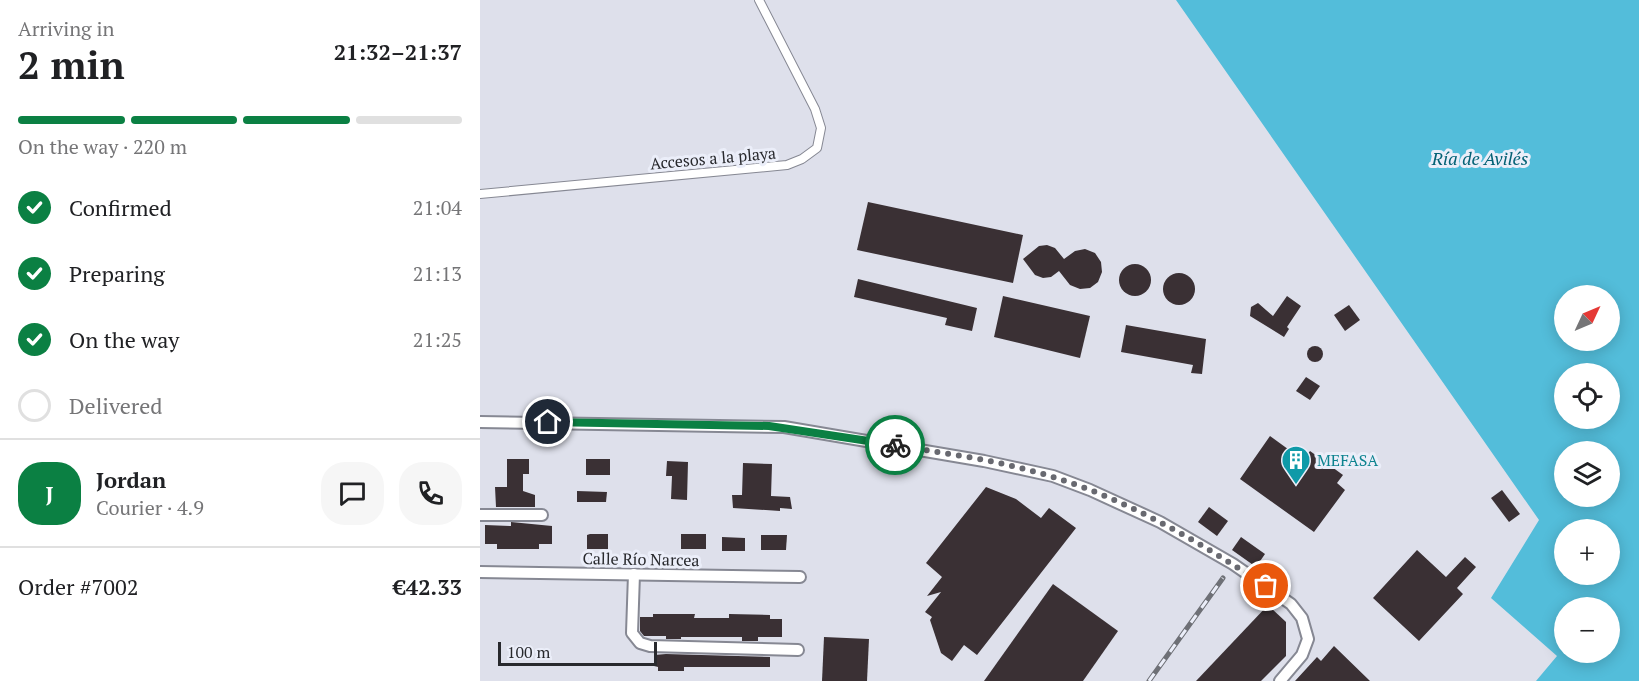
<!DOCTYPE html>
<html lang="en">
<head>
<meta charset="utf-8">
<style>
	body { margin:0; font-family:"PT Serif",serif; background:#f6f6f6; color:#202124; height:100vh; display:flex; flex-direction:column; font-size:22px; white-space:nowrap }
	* { box-sizing:border-box; margin:0 }
	p { font-size:20px; color:#757577 }
	.icon { flex:none; width:33px; height:33px; fill:none; stroke:currentColor; stroke-width:2; stroke-linecap:round; stroke-linejoin:round }
	.map { position:relative; flex:1; overflow:hidden }
	.sheet { display:flex; flex-direction:column; background:#fff; width:480px }
	.sheet>* { flex:none }
	.needle { width:39px; rotate:46deg }
	.buttons { position:absolute; left:1074px; top:285px; display:grid; gap:12px }
	.buttons a { display:grid; place-items:center; width:66px; height:66px; border-radius:50%; background:#fff; box-shadow:0 3px 15px #0003; font-size:30px }
	.scale { position:absolute; left:18px; bottom:15px; width:159px; box-sizing:border-box; padding-left:6px; border:3px solid #28292d; border-top:0; font-size:16px; line-height:21px; white-space:nowrap; color:#28292d; -webkit-text-stroke:4px #ebeef9; paint-order:stroke }
	.pin { position:absolute; display:grid; place-items:center; width:51px; height:51px; color:#fff; margin:-26px; border:3px solid #fff; border-radius:50%; box-shadow:0 2px 6px #0007 }
	.courier { position:absolute; display:grid; place-items:center; width:60px; height:60px; margin:-30px; border:4px solid #0b8043; border-radius:50%; background:#fff; color:#222; box-shadow:0 2px 8px #0007 }
	.overview em { font-style:normal; font-weight:800 }
	.overview div { display:flex; flex-direction:column-reverse }
	.overview { display:flex; align-items:center; justify-content:space-between; height:102px; padding:0 18px }
	h1 { font-size:39px; font-weight:800; line-height:45px }
	.bar { display:grid; grid-template-columns:repeat(4,1fr); gap:9px 6px; align-content:center; height:72px; padding:0 18px }
	.bar i { height:8px; border-radius:4px; background:#e0e0e0 }
	.bar .on { background:#0b8043 }
	.bar p { grid-column:span 4 }
	.line { display:flex; align-items:center; gap:15px; padding:0 18px; border-top:2px solid #e0e0e0 }
	.line div { flex:1 }
	.round { display:grid; place-items:center; flex:none; width:63px; height:63px; border-radius:24px; background:#f6f6f6 }
	ol { padding:0 18px; list-style:none }
	li { display:flex; align-items:center; gap:18px; height:66px }
	li p { margin-inline-start:auto }
	li .icon { padding:6px; border-radius:50%; background:#0b8043; color:#fff; stroke-width:4 }
	li:last-child { color:#757577 }
	li i { width:33px; height:33px; border:3px solid #e0e0e0; border-radius:50% }
	main { display:flex; flex:1; min-height:0 }
	.map>svg:first-child { display:block }
	.water { fill:#53bdda; fill-rule:evenodd }
	.building { fill:#3a3034 }
	.lines { fill:none; stroke-linecap:round; stroke-linejoin:round }
	.pedestrian-casing { stroke:#868893; stroke-width:10 }
	.minor-casing { stroke:#868893; stroke-width:14 }
	.pedestrian { stroke:#fff; stroke-width:8 }
	.minor { stroke:#fff; stroke-width:10 }
	.rail-casing { stroke:#6e7076; stroke-width:5 }
	.rail { stroke:#ebeef9; stroke-width:3; stroke-dasharray:9; stroke-linecap:butt }
	.done { stroke:#686970; stroke-width:6; stroke-dasharray:0 10.8 }
	.route { stroke:#0b8043; stroke-width:8 }
	.labels { text-anchor:middle; stroke-width:6; stroke-linejoin:round; paint-order:stroke }
	.street-label { font-size:16px; fill:#28292d; stroke:#ebeef9 }
	.culture-label { font-size:16px; fill:#0d838f; stroke:#ebeef9; text-anchor:start }
	.water-label { font-size:18px; font-style:italic; fill:#046175; stroke:#ebeef9 }
</style>
</head>
<body>
<main>
<section class="sheet">
<div class="overview"><div><h1>2 min</h1><p>Arriving in</p></div><em>21:32–21:37</em></div>
<div class="bar"><i class="on"></i><i class="on"></i><i class="on"></i><i></i><p>On the way · 220 m</p></div>
<ol>
<li><svg class="icon" aria-label="check" viewBox="0 0 24 24"><path d="M5 12l5 5 9-10"/></svg>Confirmed<p>21:04</p></li>
<li><svg class="icon" aria-label="check" viewBox="0 0 24 24"><path d="M5 12l5 5 9-10"/></svg>Preparing<p>21:13</p></li>
<li><svg class="icon" aria-label="check" viewBox="0 0 24 24"><path d="M5 12l5 5 9-10"/></svg>On the way<p>21:25</p></li>
<li><i></i>Delivered</li>
</ol>
<div class="line" style="height:108px"><b class="round" style="background:#0b8043;color:#fff">J</b><div><b>Jordan</b><p>Courier · 4.9</p></div><a class="round"><svg class="icon" aria-label="chat" viewBox="0 0 24 24"><path d="M4 5h16v11H9l-5 4z"/></svg></a><a class="round"><svg class="icon" aria-label="phone" viewBox="0 0 24 24"><path d="M5 4h4l2 5-3 2q2 4 5 5l2-3 5 2v4C11 20 4 13 5 4z"/></svg></a></div>
<div class="line" style="height:78px"><div>Order #7002</div><b>€42.33</b></div>
</section>
<div class="map">
<svg width="1159" height="681" viewBox="0 0 1159 681">
	<rect width="100%" height="100%" fill="#dee0eb"/>
	<!-- water -->
	<path class="water" d="M696,0H1159V681H1056L1077,656L1011,598L1059,520ZM1084,296H1130V340H1084ZM1084,374H1130V418H1084ZM1084,452H1130V496H1084ZM1084,530H1130V574H1084ZM1084,608H1130V652H1084Z"/>
	<!-- building -->
	<g class="building">
		<path d="M388,202L543,235L533,283L377,250Z"/>
		<path d="M567,245L575,248L584,259L595,251L605,249L615,253L621,262L622,272L618,282L610,288L600,289L590,285L579,271L571,277L563,278L555,275L543,259L559,246Z"/>
		<circle cx="655" cy="280" r="16"/>
		<circle cx="699" cy="289" r="16"/>
		<path d="M378,279L497,308L492,331L465,325L467,318L374,297Z"/>
		<path d="M523,296L610,316L600,358L514,337Z"/>
		<path d="M807,296L821,306L807,327L809,329L804,337L770,316L771,307L778,303L793,316Z"/>
		<path d="M869,305L880,320L865,331L854,315Z"/>
		<path d="M646,325L726,339L722,374L711,373L713,365L641,352Z"/>
		<circle cx="835" cy="354" r="8"/>
		<path d="M826,377L840,386L830,400L816,391Z"/>
		<path d="M790,436L823,460L830,451L863,475L857,483L865,490L834,532L760,479Z"/>
		<path d="M27,459H49V474H43V491L55,495V507H16L15,487H27Z"/>
		<rect x="106" y="459" width="24" height="16"/>
		<path d="M187,461L208,462L207,500L191,499L192,476H186Z"/>
		<path d="M263,463L292,464L291,496L310,497L312,509L300,508V511L253,508L252,495H262Z"/>
		<path d="M506,487L536,499L561,518L569,508L596,528L497,655L484,645L472,661L461,653L450,620L452,617L445,612L461,592L447,596L462,577L446,563Z"/>
		<path d="M1022,490L1040,514L1029,522L1011,498Z"/>
		<path d="M97,491L127,492L126,502H97Z"/>
		<path d="M729,507L748,521L737,536L718,522Z"/>
		<path d="M31,522L72,526V544H59V549H17V544H5V525L31,526Z"/>
		<path d="M110,534H128V549H107V535Z"/>
		<rect x="201" y="534" width="25" height="15"/>
		<path d="M281,535H307L306,550H281Z"/>
		<path d="M242,537L265,538V551H242Z"/>
		<path d="M761,537L785,554L776,567L752,550Z"/>
		<path d="M937,550L966,577L985,557L996,567L977,588L983,594L939,641L893,598Z"/>
		<path d="M573,584L638,631L603,681H504Z"/>
		<path d="M788,605L806,622V656L781,681H716Z"/>
		<path d="M173,614H215L214,618H249V614L290,615V619H302V637H278V641H262V637H201V639H186V636H164L160,631V617H173Z"/>
		<path d="M344,637L389,639L387,681H342Z"/>
		<path d="M854,646L890,681H815L837,657L841,661Z"/>
		<path d="M186,654L290,657V667H204V671H178V667L174,666V655Z"/>
	</g>
	<g class="lines">
		<!-- pedestrian casing -->
		<g class="pedestrian-casing">
			<path id="pedestrian" d="M0,194L307,165L322,159L337,148L341,128L335,109L279,0"/>
		</g>
		<!-- minor casing -->
		<g class="minor-casing">
			<g id="minor">
				<path d="M0,422L304,427L504,461L573,476L610,490L680,522L753,564L811,604L822,618L828,639L822,655L800,681"/>
				<path d="M0,515H62"/>
				<path d="M0,572L320,577"/>
				<path d="M154,574L152,633L160,643L170,646L318,650"/>
			</g>
		</g>
		<!-- pedestrian -->
		<use href="#pedestrian" class="pedestrian"/>
		<!-- minor -->
		<use href="#minor" class="minor"/>
		<!-- rail casing -->
		<g class="rail-casing">
			<path id="rail" d="M669,681L743,578"/>
		</g>
		<!-- rail -->
		<use href="#rail" class="rail"/>
	</g>
	<g class="lines">
		<!-- done -->
		<path class="done" d="M415,445C468,454 524,461 576,478C650,501 721,543 786,586"/>
		<!-- route -->
		<path class="route" d="M68,422L289,426L415,445"/>
	</g>
	<!-- icons -->
	<defs>
		<g id="building-pin" transform="scale(1.5)"><path d="M0 17L-7.5 6A9.5 9.5 0 1 1 7.5 6Z" fill="#0f9aa8" stroke="#ebeef9"/><path d="M-4-6H4V6H1V3H-1V6H-4ZM-2.5-4.3h1.7v1.8h-1.7ZM.8-4.3h1.7v1.8H.8ZM-2.5-1h1.7V.8h-1.7ZM.8-1h1.7V.8H.8Z" fill="#fff"/></g>
	</defs>
	<g fill-rule="evenodd">
		<use href="#building-pin" x="816" y="460"/>
	</g>
	<g class="labels">
		<!-- street labels -->
		<g class="street-label">
			<text transform="translate(233 158) rotate(-5)" y="6">Accesos a la playa</text>
			<text transform="translate(161 559) rotate(1)" y="6">Calle Río Narcea</text>
		</g>
		<!-- culture labels -->
		<g class="culture-label">
			<text x="837" y="466">MEFASA</text>
		</g>
		<!-- water labels -->
		<g class="water-label">
			<text x="1000" y="165">Ría de Avilés</text>
		</g>
	</g>
</svg>
<div class="buttons">
<a><svg class="needle" viewBox="-14 -14 28 28"><path d="M0-13l5 13h-10z" fill="#e53935"/><path d="M0 13l5-13h-10z" fill="#757577"/></svg></a>
<a><svg class="icon" aria-label="locate" viewBox="0 0 24 24"><circle cx="12" cy="12" r="6"/><path d="M12 2v4M12 18v4M2 12h4M18 12h4"/></svg></a>
<a><svg class="icon" aria-label="layers" viewBox="0 0 24 24"><path d="M12 4l9 5-9 5-9-5zM3 14l9 5 9-5"/></svg></a>
<a>+</a>
<a>−</a>
</div>
<div class="scale">100 m</div>
<div class="pin" style="left:786px;top:586px;background:#ea580c"><svg class="icon" aria-label="bag" viewBox="0 0 24 24"><path d="M5 8h14l-1 12H6zM9 8a3 3 0 0 1 6 0"/></svg></div>
<div class="pin" style="left:68px;top:422px;background:#1f2937"><svg class="icon" aria-label="home" viewBox="0 0 24 24"><path d="M3 11l9-7 9 7M6 9v11h12V9"/></svg></div>
<div class="courier" style="left:415px;top:445px"><svg class="icon" aria-label="bike" viewBox="0 0 24 24"><circle cx="6" cy="16" r="4"/><circle cx="18" cy="16" r="4"/><path d="M6 16l4-8h5l3 8M10 8l3 8H6M13 5h3"/></svg></div>
</div>
</main>
</body>
</html>
